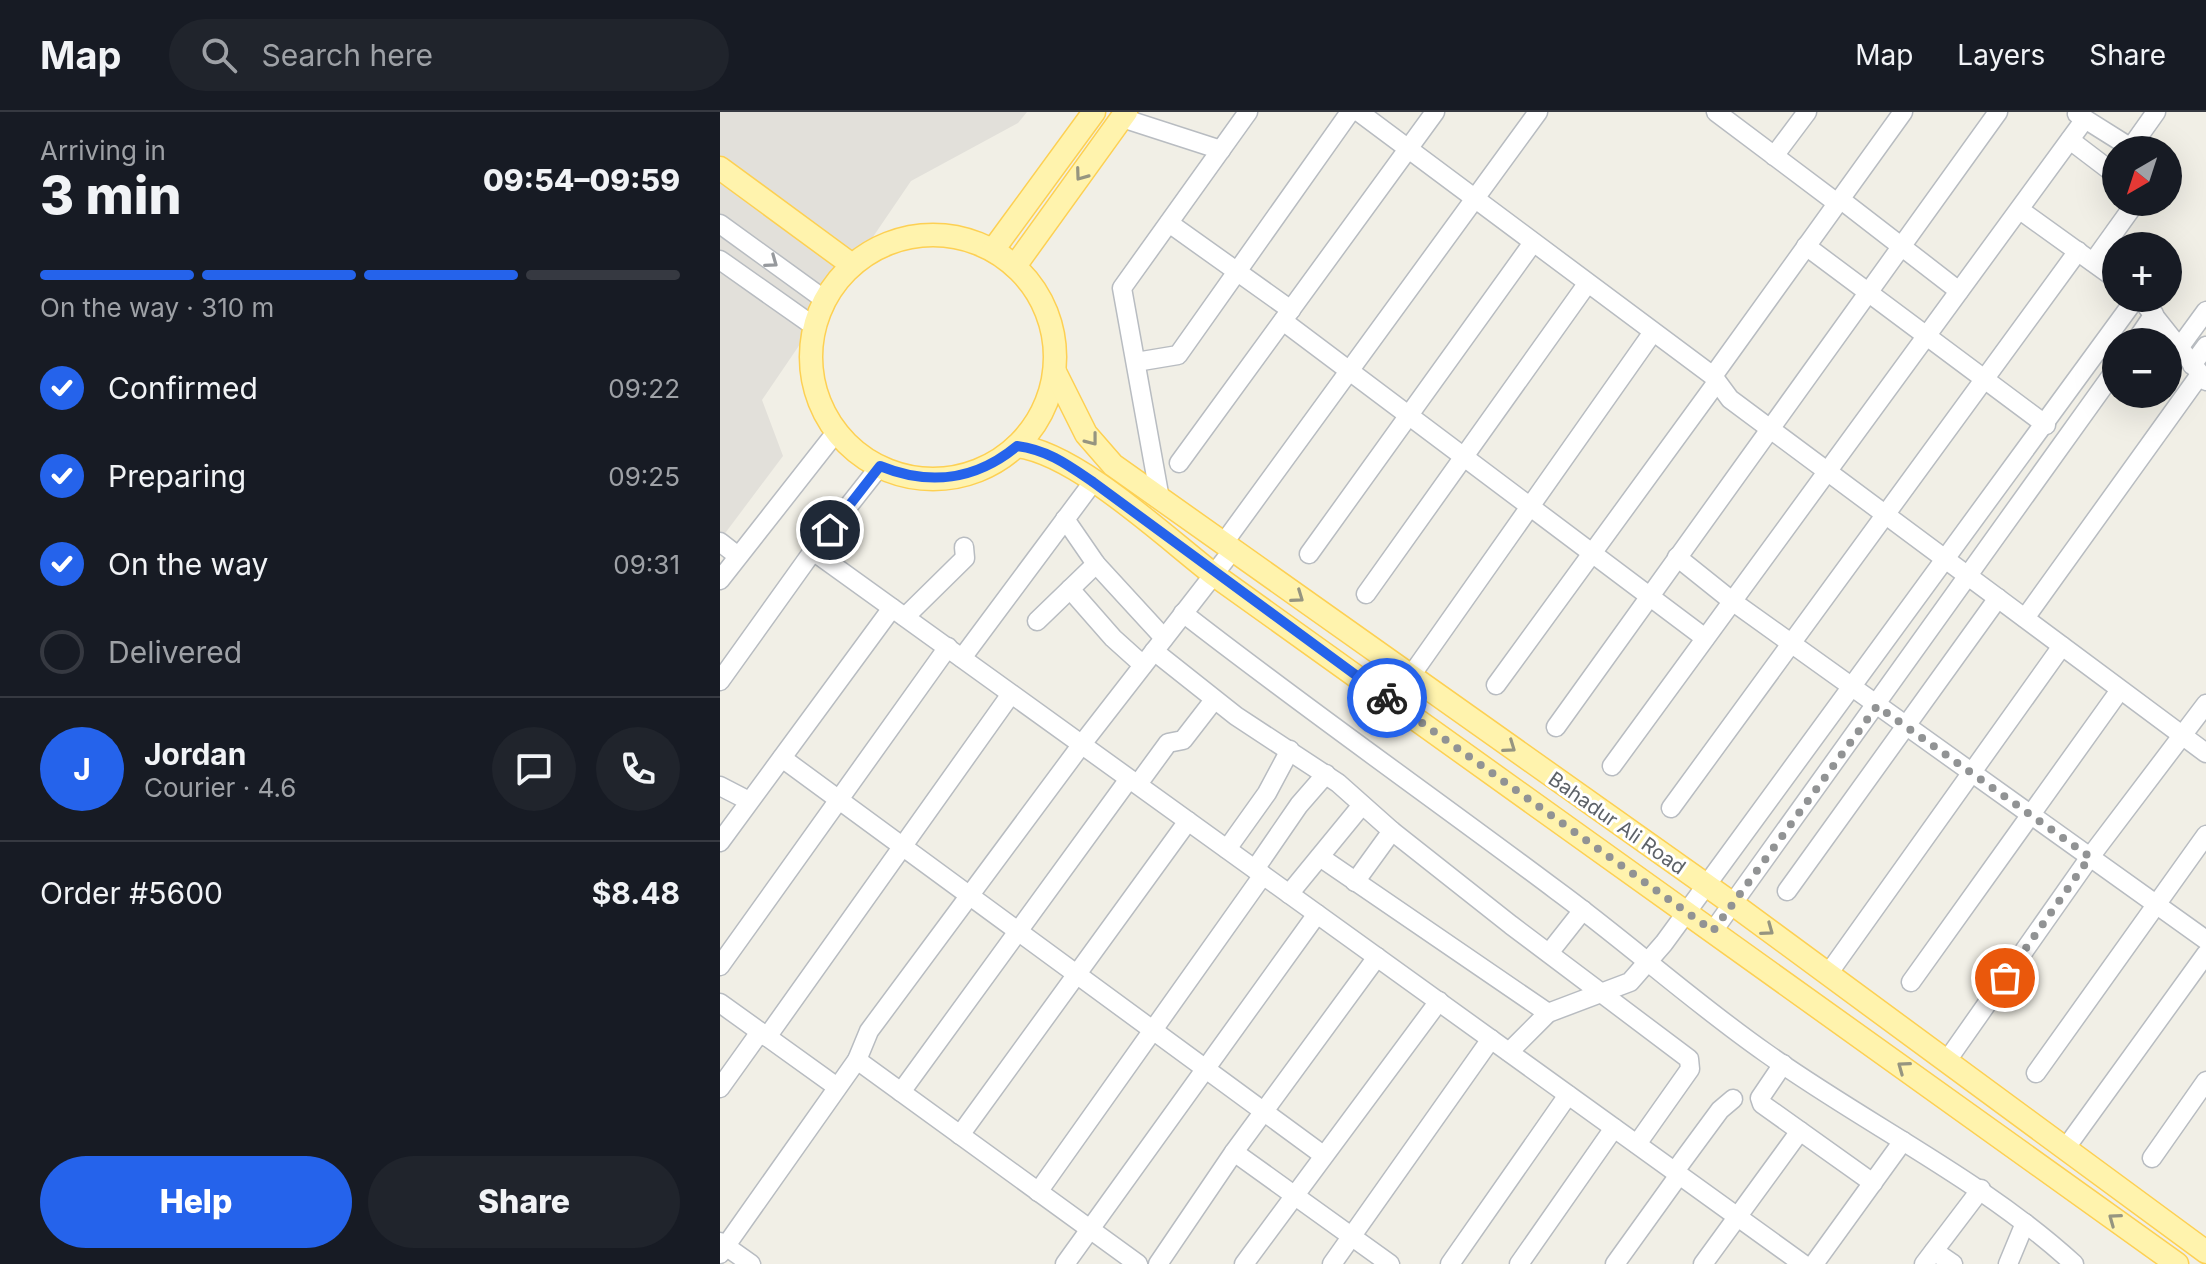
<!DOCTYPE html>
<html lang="en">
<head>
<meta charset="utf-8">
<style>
	body { margin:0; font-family:Inter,sans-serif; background:#20242c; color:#f1f3f6; height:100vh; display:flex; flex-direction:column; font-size:30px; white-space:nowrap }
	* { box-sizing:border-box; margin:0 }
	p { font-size:26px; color:#9ea1a6 }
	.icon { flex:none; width:44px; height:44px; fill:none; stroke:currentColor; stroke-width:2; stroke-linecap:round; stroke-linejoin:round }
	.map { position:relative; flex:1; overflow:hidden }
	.drawer { display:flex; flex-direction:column; background:#171b24; width:720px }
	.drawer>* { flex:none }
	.needle { width:52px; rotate:219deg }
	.tools { position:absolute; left:1382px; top:24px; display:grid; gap:16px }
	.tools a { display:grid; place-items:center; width:80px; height:80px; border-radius:50%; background:#171b24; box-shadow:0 8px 32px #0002; font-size:40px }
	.pin { position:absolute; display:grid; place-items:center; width:68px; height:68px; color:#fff; margin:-34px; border:4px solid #fff; border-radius:50%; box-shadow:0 2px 8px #0007 }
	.courier { position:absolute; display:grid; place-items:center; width:80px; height:80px; margin:-40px; border:6px solid #2563eb; border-radius:50%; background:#fff; color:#222; box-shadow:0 2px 10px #0007 }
	.head em { font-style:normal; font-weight:800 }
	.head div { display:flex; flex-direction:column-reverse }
	.head { display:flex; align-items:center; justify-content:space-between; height:136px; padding:0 40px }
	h1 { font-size:52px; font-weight:800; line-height:60px }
	.bar { display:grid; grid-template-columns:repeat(4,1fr); gap:12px 8px; align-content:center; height:96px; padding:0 40px }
	.bar i { height:10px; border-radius:6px; background:#363941 }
	.bar .current { background:#2563eb }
	.bar p { grid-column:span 4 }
	.line { display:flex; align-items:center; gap:20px; padding:0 40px; border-top:2px solid #363941 }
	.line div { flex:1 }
	.round { display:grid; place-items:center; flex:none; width:84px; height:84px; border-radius:42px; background:#20242c }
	ol { padding:0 40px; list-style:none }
	li { display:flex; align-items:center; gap:24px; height:88px }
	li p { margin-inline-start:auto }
	li .icon { padding:8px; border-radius:50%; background:#2563eb; color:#fff; stroke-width:4 }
	li:last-child { color:#9ea1a6 }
	li i { width:44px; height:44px; border:4px solid #363941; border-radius:50% }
	.button { display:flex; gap:16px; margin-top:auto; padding:16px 40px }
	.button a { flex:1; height:92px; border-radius:48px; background:#2563eb; color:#fff; font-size:32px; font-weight:800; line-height:92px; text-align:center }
	.button a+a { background:#20242c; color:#f1f3f6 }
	header { display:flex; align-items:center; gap:48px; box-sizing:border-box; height:112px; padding:0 40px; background:#171b24; border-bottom:2px solid #363941 }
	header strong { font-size:38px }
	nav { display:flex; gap:44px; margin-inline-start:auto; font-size:28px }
	.search { width:560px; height:72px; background:#20242c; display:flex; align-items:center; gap:20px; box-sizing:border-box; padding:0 28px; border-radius:44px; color:#9ea1a6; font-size:30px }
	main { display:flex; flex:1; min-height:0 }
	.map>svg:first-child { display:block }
	.industrial { fill:#e2e0da }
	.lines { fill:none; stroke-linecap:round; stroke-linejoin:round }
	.minor-casing { stroke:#b8bcc1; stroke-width:21 }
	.major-casing { stroke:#fdd053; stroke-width:25 }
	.minor { stroke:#fff; stroke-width:18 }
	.major { stroke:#fff3ad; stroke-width:22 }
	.oneway { stroke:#969580 }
	.oneway2 { stroke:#96999d }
	.done { stroke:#919394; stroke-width:8; stroke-dasharray:0 14.4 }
	.route { stroke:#2563eb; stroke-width:10 }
	.labels { text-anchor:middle; stroke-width:6; stroke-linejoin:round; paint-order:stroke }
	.street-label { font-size:20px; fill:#5d6268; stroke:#fff }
</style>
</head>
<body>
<header>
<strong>Map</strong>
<div class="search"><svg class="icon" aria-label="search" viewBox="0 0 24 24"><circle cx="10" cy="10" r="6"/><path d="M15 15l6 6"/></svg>Search here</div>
<nav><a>Map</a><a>Layers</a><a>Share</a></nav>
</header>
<main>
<section class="drawer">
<div class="head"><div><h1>3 min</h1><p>Arriving in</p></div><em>09:54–09:59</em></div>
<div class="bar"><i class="current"></i><i class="current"></i><i class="current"></i><i></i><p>On the way · 310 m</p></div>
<ol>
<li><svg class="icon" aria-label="check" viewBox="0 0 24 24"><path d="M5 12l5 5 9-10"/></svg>Confirmed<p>09:22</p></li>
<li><svg class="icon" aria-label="check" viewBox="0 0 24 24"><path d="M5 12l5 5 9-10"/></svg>Preparing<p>09:25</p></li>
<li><svg class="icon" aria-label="check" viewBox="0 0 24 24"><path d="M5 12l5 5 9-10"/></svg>On the way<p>09:31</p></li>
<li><i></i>Delivered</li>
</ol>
<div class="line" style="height:144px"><b class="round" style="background:#2563eb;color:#fff">J</b><div><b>Jordan</b><p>Courier · 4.6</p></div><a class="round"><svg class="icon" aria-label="chat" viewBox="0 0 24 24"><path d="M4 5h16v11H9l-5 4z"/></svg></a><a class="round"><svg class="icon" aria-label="phone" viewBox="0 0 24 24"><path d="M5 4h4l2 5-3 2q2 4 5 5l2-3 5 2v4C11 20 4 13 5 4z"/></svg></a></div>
<div class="line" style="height:104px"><div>Order #5600</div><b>$8.48</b></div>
<div class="button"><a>Help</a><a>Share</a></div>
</section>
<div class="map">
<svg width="1486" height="1152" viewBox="0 0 1486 1152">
	<rect width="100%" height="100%" fill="#f1efe6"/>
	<!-- industrial -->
	<path class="industrial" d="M0,0H307L298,11L191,69L42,288L63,344L0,428Z"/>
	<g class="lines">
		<!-- minor casing -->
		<g class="minor-casing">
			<g id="minor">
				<path d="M639,0L993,264L1010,287L1486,641"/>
				<path d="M996,0L1117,91"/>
				<path d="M1357,2L1408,34L1414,31L1436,0"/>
				<path d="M402,6L501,38"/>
				<path d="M1350,28L1396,63"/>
				<path d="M1054,44L1087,0"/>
				<path d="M1120,87L1239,179"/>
				<path d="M1300,98L1396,167"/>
				<path d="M449,111L571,198"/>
				<path d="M0,112L105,188"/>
				<path d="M1086,134L1326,313"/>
				<path d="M0,148L95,215"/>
				<path d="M1373,150L1416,90"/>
				<path d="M1420,186L1486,269"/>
				<path d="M563,209L985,526"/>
				<path d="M1415,230L1434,202"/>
				<path d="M1459,236L1486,199"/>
				<path d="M416,250L458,243L630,0"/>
				<path d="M1472,253L1486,234"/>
				<path d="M993,264L1183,0"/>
				<path d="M459,351L715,0"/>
				<path d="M440,387L402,176L528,0"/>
				<path d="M345,407L376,452L444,526"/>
				<path d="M0,430L18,444"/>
				<path d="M503,432L818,0"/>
				<path d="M93,439L1083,1152"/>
				<path d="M589,442L812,132"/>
				<path d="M957,445L1012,489L1486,828"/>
				<path d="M0,468L117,319"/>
				<path d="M350,477L393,526L423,553"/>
				<path d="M646,482L867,172"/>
				<path d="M463,501C585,596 712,685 836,778C907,830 973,890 1046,941C1147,1013 1261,1067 1354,1152"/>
				<path d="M185,505L245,446L244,435"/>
				<path d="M1305,506L1479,264"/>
				<path d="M317,509L376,452"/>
				<path d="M434,539L516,604L618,671L672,719L791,813L969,947L970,957L917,1032"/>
				<path d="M242,546L373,370"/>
				<path d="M690,565L933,220"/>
				<path d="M0,569L93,439L160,354"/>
				<path d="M776,573L997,270"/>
				<path d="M836,615L1278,0"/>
				<path d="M62,646L603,1043"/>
				<path d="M892,654L1365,7"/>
				<path d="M418,672L448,631L463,628L494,588"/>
				<path d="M0,674L29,689"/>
				<path d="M951,696L1358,139"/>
				<path d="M0,730L172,496"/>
				<path d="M507,737L547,681L570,638"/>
				<path d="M600,745L828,901"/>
				<path d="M535,757L579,693L606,662"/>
				<path d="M635,770L672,719"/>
				<path d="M1067,779L1278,486"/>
				<path d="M569,782L642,693"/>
				<path d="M993,819L1396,257"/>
				<path d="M829,841L863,798"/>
				<path d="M0,854L228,535"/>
				<path d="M1108,862L1342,534"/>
				<path d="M1191,870L1400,578"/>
				<path d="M0,891L117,975"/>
				<path d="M47,925L291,582"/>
				<path d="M789,940L828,901L910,870L944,831L1416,186"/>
				<path d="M137,948L418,1152"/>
				<path d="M1226,950L1370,745L1486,592"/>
				<path d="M1063,952L1040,986L1042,992L1153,1071"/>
				<path d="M1316,961L1486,723"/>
				<path d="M0,976L40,920"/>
				<path d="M181,980L409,667"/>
				<path d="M240,1023L468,709"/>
				<path d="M1345,1037L1486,842"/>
				<path d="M514,1040L670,1152"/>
				<path d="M1432,1046L1486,969"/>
				<path d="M955,1059L1000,998L1013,987"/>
				<path d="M318,1080L543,763"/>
				<path d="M0,1130L31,1152"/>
				<path d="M1214,1139L1233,1152"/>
				<path d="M0,1142L137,948L149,919L362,632L512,439"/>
				<path d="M345,1152L597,802"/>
				<path d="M438,1152L514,1040L657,845"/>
				<path d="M524,1152L719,889"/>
				<path d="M612,1152L771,927"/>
				<path d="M730,1152L848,983"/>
				<path d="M799,1152L894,1016"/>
				<path d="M895,1152L959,1063"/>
				<path d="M983,1152L1080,1019"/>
				<path d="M1094,1152L1183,1029"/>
				<path d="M1204,1152L1261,1077"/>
				<path d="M1288,1152L1305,1111"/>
			</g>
		</g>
		<!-- major casing -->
		<g class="major-casing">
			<g id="major">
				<path d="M0,56L132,153"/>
				<circle cx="213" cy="245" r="122"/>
				<path d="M273,138L374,0"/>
				<path d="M295,154L406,0"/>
				<path d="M335,260L366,322L393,353L1013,792L1486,1140"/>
				<path d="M297,334C356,341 444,424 493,462L1457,1152"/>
			</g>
		</g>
		<!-- minor -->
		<use href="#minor" class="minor"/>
		<!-- major -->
		<use href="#major" class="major"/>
	</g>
	<!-- one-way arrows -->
	<defs><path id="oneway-chevron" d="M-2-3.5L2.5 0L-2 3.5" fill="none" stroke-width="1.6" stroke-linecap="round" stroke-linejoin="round" transform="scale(2)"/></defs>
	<g class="oneway">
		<use href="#oneway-chevron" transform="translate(361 63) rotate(126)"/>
		<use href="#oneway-chevron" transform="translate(372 328) rotate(52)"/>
		<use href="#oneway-chevron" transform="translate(578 485) rotate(35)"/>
		<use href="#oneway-chevron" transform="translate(790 635) rotate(35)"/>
		<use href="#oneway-chevron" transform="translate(1048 818) rotate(36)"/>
		<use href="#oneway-chevron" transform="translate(1183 955) rotate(-144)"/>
		<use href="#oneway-chevron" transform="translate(1394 1107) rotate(-144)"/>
	</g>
	<use class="oneway2" href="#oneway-chevron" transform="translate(52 150) rotate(36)"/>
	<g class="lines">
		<!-- done -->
		<path class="done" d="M667,586L993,819L1157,594L1370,745L1285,866"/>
		<!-- route -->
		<path class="route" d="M110,418L160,354C209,374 256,368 297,334C328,338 348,353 373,370L667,586"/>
	</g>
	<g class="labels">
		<!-- street labels -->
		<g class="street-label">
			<text transform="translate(897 711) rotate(35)" y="7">Bahadur Ali Road</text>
		</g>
	</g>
</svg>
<div class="tools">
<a><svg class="needle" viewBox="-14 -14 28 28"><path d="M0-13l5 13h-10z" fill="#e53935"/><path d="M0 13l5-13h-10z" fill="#9ea1a6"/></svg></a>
<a>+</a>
<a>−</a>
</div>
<div class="pin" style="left:1285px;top:866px;background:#ea580c"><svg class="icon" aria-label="bag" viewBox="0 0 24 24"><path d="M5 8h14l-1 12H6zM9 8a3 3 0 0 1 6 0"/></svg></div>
<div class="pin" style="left:110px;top:418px;background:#1f2937"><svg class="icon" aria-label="home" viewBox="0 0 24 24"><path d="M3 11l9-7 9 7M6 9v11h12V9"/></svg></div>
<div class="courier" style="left:667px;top:586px"><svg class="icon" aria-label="bike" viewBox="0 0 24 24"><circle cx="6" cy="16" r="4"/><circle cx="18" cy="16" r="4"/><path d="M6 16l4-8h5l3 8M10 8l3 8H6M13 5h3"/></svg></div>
</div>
</main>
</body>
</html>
